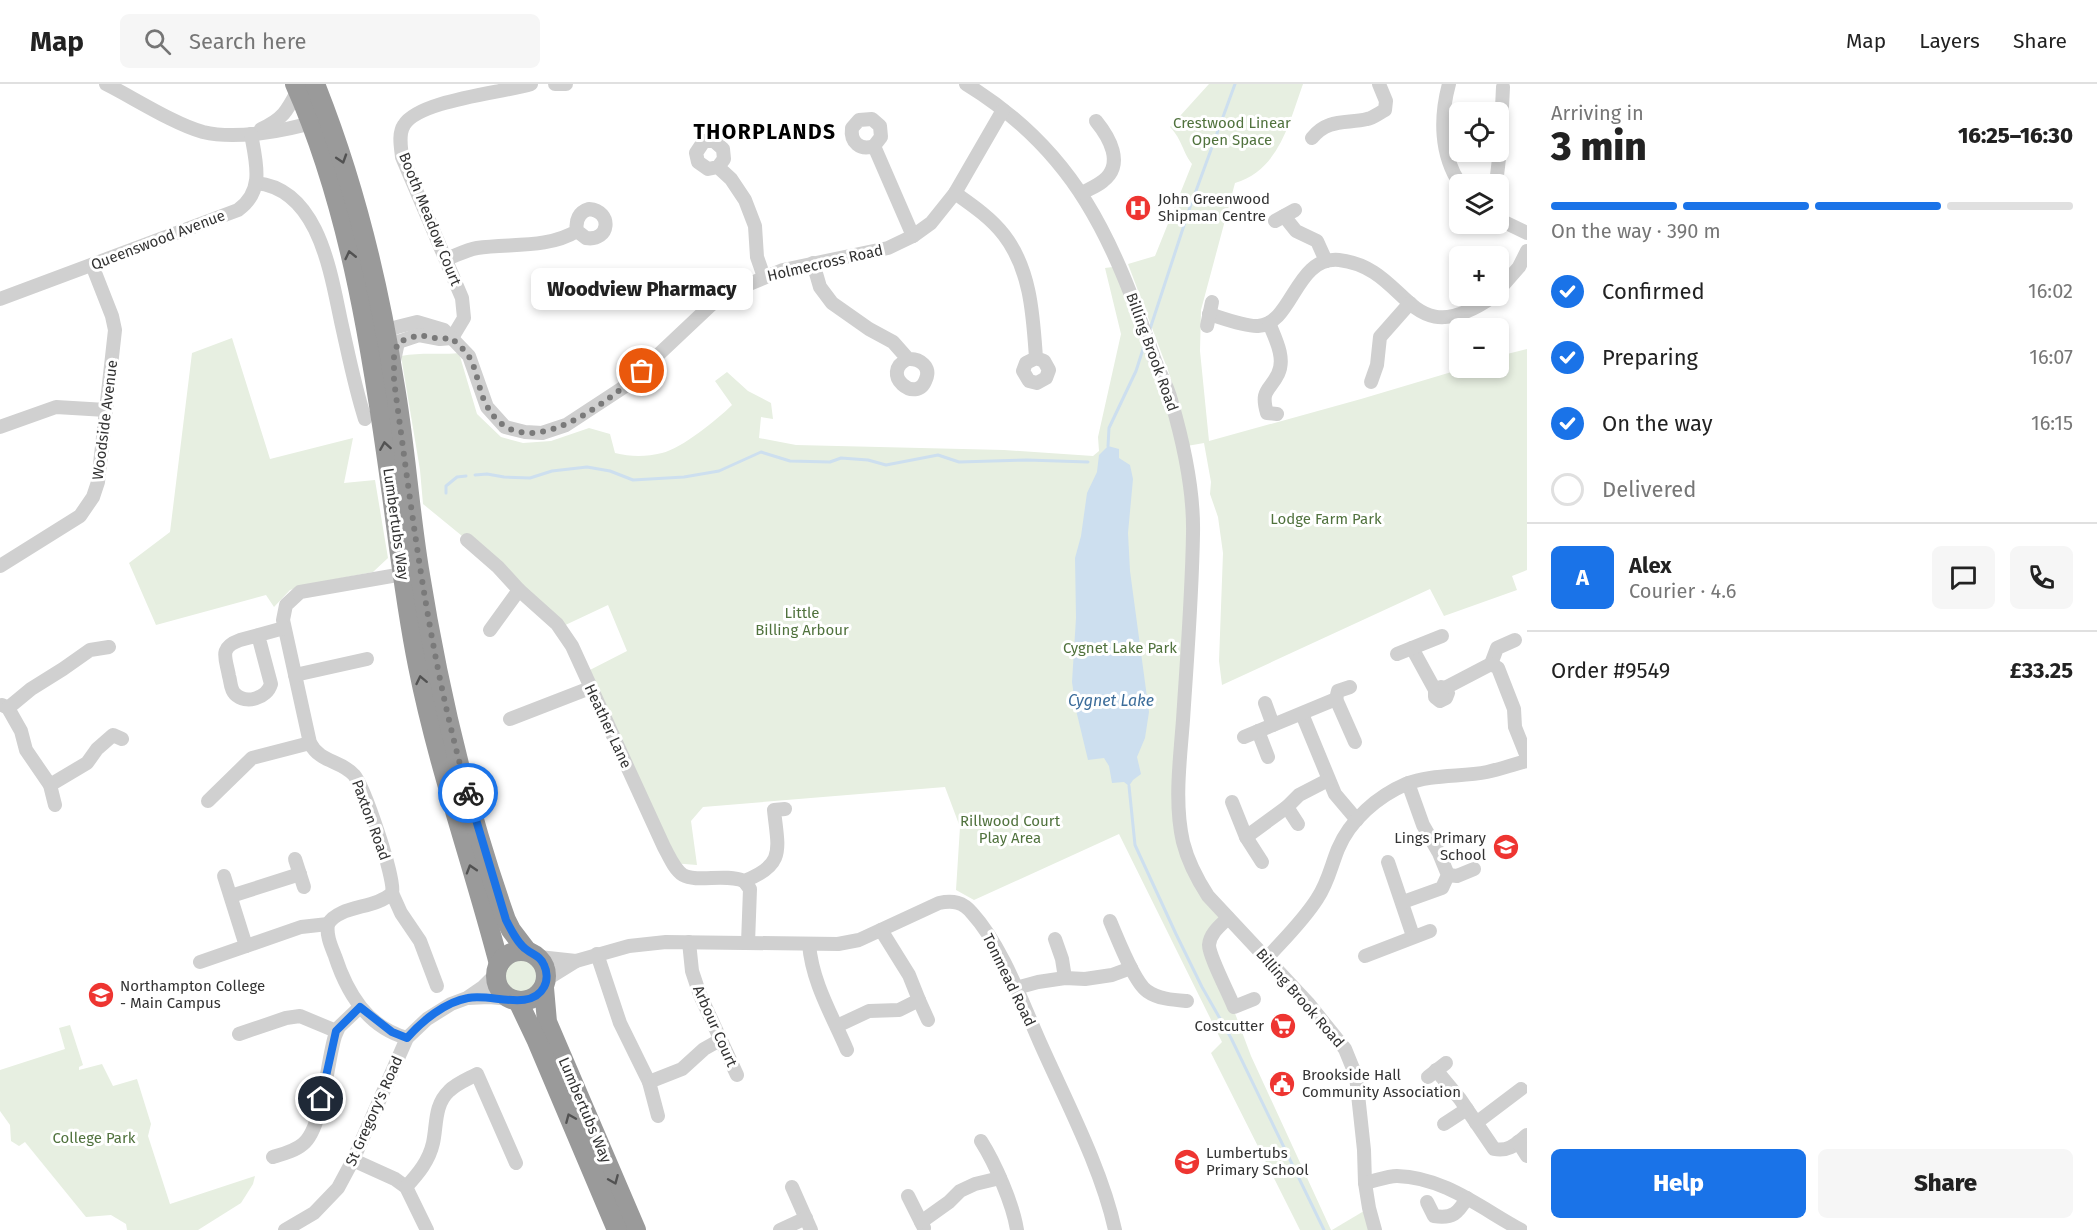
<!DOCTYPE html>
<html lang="en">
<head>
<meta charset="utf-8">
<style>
	body { margin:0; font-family:"Fira Sans",sans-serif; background:#f6f6f6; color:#222; height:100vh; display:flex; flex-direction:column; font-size:22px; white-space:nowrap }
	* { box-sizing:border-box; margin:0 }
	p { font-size:20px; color:#767676 }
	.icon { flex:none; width:33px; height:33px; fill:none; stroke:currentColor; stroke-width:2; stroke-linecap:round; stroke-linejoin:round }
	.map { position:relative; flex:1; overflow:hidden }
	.sheet { display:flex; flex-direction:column; background:#fff; width:570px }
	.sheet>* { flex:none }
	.tools { position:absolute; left:1449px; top:18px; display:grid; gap:12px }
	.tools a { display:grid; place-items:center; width:60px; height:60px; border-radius:9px; background:#fff; box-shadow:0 3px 9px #0003; font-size:30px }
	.pin { position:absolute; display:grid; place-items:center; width:51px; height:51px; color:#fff; margin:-26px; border:3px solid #fff; border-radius:50%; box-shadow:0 2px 6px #0007 }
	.courier { position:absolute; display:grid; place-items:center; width:60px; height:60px; margin:-30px; border:4px solid #1a73e8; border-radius:50%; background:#fff; color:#222; box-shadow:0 2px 8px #0007 }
	.bubble { position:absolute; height:42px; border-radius:9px; background:#fff; box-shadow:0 3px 9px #0003; font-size:20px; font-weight:800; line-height:42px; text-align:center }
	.headline em { font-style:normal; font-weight:800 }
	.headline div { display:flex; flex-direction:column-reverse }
	.headline { display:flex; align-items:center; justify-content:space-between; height:102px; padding:0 24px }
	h1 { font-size:39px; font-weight:800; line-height:45px }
	.bar { display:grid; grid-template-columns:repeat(4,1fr); gap:9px 6px; align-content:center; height:72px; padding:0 24px }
	.bar i { height:8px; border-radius:4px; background:#e0e0e0 }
	.bar .current { background:#1a73e8 }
	.bar p { grid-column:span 4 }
	.line { display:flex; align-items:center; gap:15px; padding:0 24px; border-top:2px solid #e0e0e0 }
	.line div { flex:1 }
	.round { display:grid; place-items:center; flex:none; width:63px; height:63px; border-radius:9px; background:#f6f6f6 }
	ol { padding:0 24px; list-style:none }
	li { display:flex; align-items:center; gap:18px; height:66px }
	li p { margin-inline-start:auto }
	li .icon { padding:6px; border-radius:50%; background:#1a73e8; color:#fff; stroke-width:4 }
	li:last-child { color:#767676 }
	li i { width:33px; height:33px; border:3px solid #e0e0e0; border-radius:50% }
	.cta { display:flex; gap:12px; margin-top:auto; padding:12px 24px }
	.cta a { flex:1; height:69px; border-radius:9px; background:#1a73e8; color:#fff; font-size:24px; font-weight:800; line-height:69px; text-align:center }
	.cta a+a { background:#f6f6f6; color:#222 }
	header { display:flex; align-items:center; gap:36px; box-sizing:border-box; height:84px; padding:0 30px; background:#fff; border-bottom:2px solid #e0e0e0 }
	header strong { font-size:28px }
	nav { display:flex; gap:33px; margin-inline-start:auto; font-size:21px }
	.search { width:420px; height:54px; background:#f6f6f6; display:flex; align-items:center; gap:15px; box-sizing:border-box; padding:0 21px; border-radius:9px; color:#767676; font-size:22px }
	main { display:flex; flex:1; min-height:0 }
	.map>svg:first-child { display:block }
	.green { fill:#e7efe1 }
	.water { fill:#cddfef }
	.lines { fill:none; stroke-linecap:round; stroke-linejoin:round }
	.stream { stroke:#cddfef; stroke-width:3 }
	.minor { stroke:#d0d0d0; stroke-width:14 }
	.highway { stroke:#9a9a9a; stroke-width:20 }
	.oneway { stroke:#525252 }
	.done { stroke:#7a7a7a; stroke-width:6; stroke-dasharray:0 10.8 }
	.route { stroke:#1a73e8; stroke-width:8 }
	.labels { text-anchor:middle; stroke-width:6; stroke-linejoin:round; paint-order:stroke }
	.park-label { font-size:15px; fill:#50723d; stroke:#fff }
	.poi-label { font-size:15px; fill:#333; stroke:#fff; text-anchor:start }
	.street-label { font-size:15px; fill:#333; stroke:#fff }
	.water-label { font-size:16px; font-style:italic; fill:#3b6c9a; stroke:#fff }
	.district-label { font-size:21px; font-weight:bold; letter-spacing:1.5px; fill:#000; stroke:#fff }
</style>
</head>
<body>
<header>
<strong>Map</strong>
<div class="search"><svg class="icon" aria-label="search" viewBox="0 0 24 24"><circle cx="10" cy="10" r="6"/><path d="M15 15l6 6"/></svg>Search here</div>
<nav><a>Map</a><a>Layers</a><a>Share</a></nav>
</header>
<main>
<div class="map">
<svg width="1527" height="1146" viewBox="0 0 1527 1146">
	<rect width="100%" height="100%" fill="#fff"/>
	<!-- green -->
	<g class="green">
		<path d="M1209,0H1303C1289,39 1279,86 1235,99L1201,226L1200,267L1209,357L1361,315L1465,284H1498L1499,272L1527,265V486L1512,492L1517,506L1444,532L1430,505L1222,601L1219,577L1223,469L1218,433L1210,410L1211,398L1204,359L1187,362L1170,292L1128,180L1155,172L1192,80C1182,67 1183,57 1170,43Z"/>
		<path d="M1120,182L1157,282L1190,411L1183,760L1228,834L1209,860L1251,972L1331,1146H1300L1211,969L1222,958L1119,750L974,816L956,806L960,743L945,703L703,723L691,737L697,781L672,779L584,589L627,567L608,521L559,544L489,474L423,420L420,386L401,272C422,268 439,271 459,269L477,330L501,353L523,359L551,357L589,344L610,350L615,369C631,373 646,373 662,369C681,365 718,335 732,321L715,297L727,288L748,307L771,319L773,335L761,333L759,354L796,361L1004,366L1093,372L1099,367L1098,353L1121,250L1105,184Z"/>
		<path d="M232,254L270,375L353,354L344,399L375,396L388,474L373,488L310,500L290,506L274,523L266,511L156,541L129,479L170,448L192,269Z"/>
		<circle cx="521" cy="892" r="19"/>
		<path d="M70,941L83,981L79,983V986L102,980L113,1002L137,995L151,1040L148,1052L170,1120L255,1092L253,1100L241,1119L198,1146H127L126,1140L111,1131L86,1133L25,1058L19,1062L11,1057L10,1041L0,1027V986L65,965L59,944Z"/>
		<path d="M1369,1124L1375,1146H1332Z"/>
	</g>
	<!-- water -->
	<path class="water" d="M1108,362L1119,365V374L1130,381L1133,395L1128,449L1130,487L1149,628L1145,654L1137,673L1141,690L1133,696L1129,702L1124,698L1112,699L1109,682L1104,674L1088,676L1076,626L1072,598L1076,534L1075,474L1081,452L1087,409L1097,388L1099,371Z"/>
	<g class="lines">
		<!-- stream -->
		<g class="stream">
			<path d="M1150,245L1189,126L1235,0"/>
			<path d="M1108,362L1109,344L1136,287L1144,262"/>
			<path d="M475,391L487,390L504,393L530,394L552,387L587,383L610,387L633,396L684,393L719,387L761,368L790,377L830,378L841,374L868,376L886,381L938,371L959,378L1027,376L1088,378"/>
			<path d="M446,409V402L457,393L466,392"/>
			<path d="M1129,702L1135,761L1176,850L1202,903L1231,954L1324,1146"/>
		</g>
		<!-- minor -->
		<g class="minor">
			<path d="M106,0C134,14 174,40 203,48C236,56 285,47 318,37"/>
			<path d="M555,0H566"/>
			<path d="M966,0C1077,68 1113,156 1154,274C1159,288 1167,301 1171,316C1183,357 1194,408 1193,450C1192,512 1187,574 1183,636C1180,676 1174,719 1183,758C1188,778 1197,795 1208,812L1308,919L1345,965L1356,992L1364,1066L1365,1099L1369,1124L1375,1146"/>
			<path d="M1449,0C1440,33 1440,70 1460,100"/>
			<path d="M261,45C283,35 287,27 298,6"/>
			<path d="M1312,54C1328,34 1347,40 1367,35C1373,34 1379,29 1385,26L1386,17L1379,0"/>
			<path d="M874,62L881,53L880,42L872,35L859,36L852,44C850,58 860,67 874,62L913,152"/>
			<path d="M718,83L724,75L723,65L714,57H704L696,69L698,78L708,85L718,83L731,95L745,116L755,142L757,173L764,193"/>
			<path d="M256,99C320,105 331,192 342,242C349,273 355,304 365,335"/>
			<path d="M1496,100L1500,66L1503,3"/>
			<path d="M955,109C972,121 991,134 1004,151C1031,186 1033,232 1036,274L1044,277L1049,286L1046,294L1037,299L1029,297L1023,287L1026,279L1036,274"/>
			<path d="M1082,109C1089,105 1097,102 1103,97C1125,80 1109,53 1096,37"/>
			<path d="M1284,132L1296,147L1317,157L1326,177"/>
			<path d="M1498,135L1527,149"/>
			<path d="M1275,137L1295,126"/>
			<path d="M446,175C455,172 466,166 477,164C510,159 547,165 577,147C575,136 579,128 589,125C613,127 610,158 586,154L577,147"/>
			<path d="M813,179L820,203L832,219L869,245L893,258L908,275C920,274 931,283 926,295C917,322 878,289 908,275"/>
			<path d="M1498,207L1519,183L1527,167"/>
			<path d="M0,215L238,126C265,107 256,78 251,50"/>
			<path d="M1209,230C1222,234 1246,243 1258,242C1293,240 1295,172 1339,176C1411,184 1406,273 1494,212"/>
			<path d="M1269,239C1275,254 1286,274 1278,290C1270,307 1260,305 1267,329L1277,330"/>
			<path d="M1207,242L1212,218"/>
			<path d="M378,251L397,243L417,238L444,246L469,272L487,323L505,343L525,348L542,349L566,341L624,303L711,221L732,207L783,186L888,164L913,152L931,139L955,109L1003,26"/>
			<path d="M452,254L464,234L462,214L402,73C401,63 398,50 404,41C419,16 502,9 531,0"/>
			<path d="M394,277L398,258L419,251L440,255L452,254"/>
			<path d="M1371,298L1377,281L1380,253L1410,219"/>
			<path d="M0,343L56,323L106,326"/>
			<path d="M467,456L498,483L519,506"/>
			<path d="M0,482L80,432L93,413L98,398L115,246L112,232L92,181"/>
			<path d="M403,490L300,508L286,521L283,536L310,659C320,679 341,676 354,691C364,702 396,796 392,809C376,825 339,821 328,840C326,851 331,862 335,872C347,909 367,943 407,954"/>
			<path d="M490,546L519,506L557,540L572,562L664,763C669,772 674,785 683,791C697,799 725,789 744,797C786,781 778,765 774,726L785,725"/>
			<path d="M258,551L271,600C267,614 246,621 235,610C230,605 231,598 229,592C226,574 218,564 240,556L284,544"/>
			<path d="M1412,564L1435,606V613L1440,617L1446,614L1448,609L1445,604L1441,603L1435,606"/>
			<path d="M1397,570L1442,552"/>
			<path d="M1491,580L1497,564L1515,556"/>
			<path d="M295,591L367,575"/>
			<path d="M1445,604L1491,580L1498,584L1514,625L1515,643L1527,673"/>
			<path d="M1336,615L1355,658"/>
			<path d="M1265,619L1273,641"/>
			<path d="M2,621L8,624L21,647L26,666L50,701L55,721"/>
			<path d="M8,624L31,605L63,585L90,566L109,563"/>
			<path d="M1302,630L1335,710L1357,736"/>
			<path d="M510,635L590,604"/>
			<path d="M1258,647L1268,673"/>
			<path d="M1244,653L1336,615L1338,607L1350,603"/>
			<path d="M50,701L87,679L97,665L113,651L122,655"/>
			<path d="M208,717L252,674L310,659"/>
			<path d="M1232,718L1246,753L1262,778"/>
			<path d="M1287,723L1298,740"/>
			<path d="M1246,753L1287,723L1299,711L1328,696"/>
			<path d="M295,775L304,803"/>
			<path d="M1388,778L1413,852"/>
			<path d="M1448,791L1457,792L1474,785"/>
			<path d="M224,792L246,862"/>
			<path d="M744,797L750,805L748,859"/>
			<path d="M392,809L401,829L420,857L437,902"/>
			<path d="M231,812L300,790"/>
			<path d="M1403,818L1442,804L1448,791L1439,769L1423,741L1408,699"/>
			<path d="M1228,834C1221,841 1210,849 1209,861C1209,872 1229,910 1234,923L1254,915"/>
			<path d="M1110,837C1117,853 1134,898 1147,907C1158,915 1174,916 1187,917"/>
			<path d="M1055,855L1062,875L1065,894"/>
			<path d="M689,858L692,887L700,911L737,991"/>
			<path d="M809,860C812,898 832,931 847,966"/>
			<path d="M597,870L620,939L649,998L658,1032"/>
			<path d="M1365,872L1430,847"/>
			<path d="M539,873L576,877"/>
			<path d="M1267,874C1284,855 1303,837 1317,815C1328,799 1331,782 1338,765C1350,736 1378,712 1406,700C1431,690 1461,693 1487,688C1501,685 1514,680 1527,677"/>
			<path d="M200,878L301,843L328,840"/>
			<path d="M547,895L576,877L629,862L666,858L838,860L859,856L939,819C953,816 963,818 972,829C1003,863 1023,921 1042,963C1067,1019 1102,1086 1115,1146"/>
			<path d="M1016,904L1038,898L1065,894L1085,895L1112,891L1131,884"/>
			<path d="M468,914L489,913L511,915"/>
			<path d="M919,916L928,936"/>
			<path d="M837,942L869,927L899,926L919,916L909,891L881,846"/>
			<path d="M239,950L286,934L300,932L336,947"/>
			<path d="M1436,986L1460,1015L1494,1065C1509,1068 1516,1060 1527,1051"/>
			<path d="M1428,993L1446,979"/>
			<path d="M649,998L682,985L704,965L720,956"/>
			<path d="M1476,1039L1521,1005"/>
			<path d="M1444,1040L1467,1025"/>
			<path d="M981,1057C995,1079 1013,1120 1017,1146"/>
			<path d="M1518,1058L1527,1072"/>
			<path d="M273,1073C283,1070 295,1067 303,1060C323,1044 327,977 335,952L339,943L360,923"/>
			<path d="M353,1076L395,1095L406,1103L427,1146"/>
			<path d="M1365,1099C1375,1097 1387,1092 1397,1092C1444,1093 1482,1125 1521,1146"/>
			<path d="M406,1103C418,1090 429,1077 433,1059C437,1041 434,1021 449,1007C457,999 468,995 477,990L516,1079"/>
			<path d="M792,1103L811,1146"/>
			<path d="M908,1112L924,1144"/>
			<path d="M1427,1118L1434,1132C1453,1135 1458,1129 1467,1114"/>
			<path d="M921,1138L949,1118L960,1107L975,1100L1000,1094"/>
			<path d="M285,1146L314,1129L338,1104L353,1076L407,954L427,935L451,920L467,914L483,903L496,890"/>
			<path d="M780,1146L806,1134"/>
		</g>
		<!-- highway -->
		<g class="highway">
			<path d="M295,0C347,117 369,249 387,375C397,444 404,513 418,582C438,683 473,780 499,880"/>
			<path d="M315,0C353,95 378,196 394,297C405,359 409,423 419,485C438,604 466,723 506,836L511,846L527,867"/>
			<circle cx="521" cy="892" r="25"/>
			<path d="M544,904L547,938L636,1146"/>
			<path d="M518,917L537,957L617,1146"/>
		</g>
	</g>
	<!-- one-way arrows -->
	<defs><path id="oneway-chevron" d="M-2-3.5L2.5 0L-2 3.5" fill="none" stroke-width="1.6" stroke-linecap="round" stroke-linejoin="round" transform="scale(1.5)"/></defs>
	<g class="oneway">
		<use href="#oneway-chevron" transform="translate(342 75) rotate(72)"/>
		<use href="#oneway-chevron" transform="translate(350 171) rotate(-103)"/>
		<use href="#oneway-chevron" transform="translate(385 362) rotate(-99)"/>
		<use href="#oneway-chevron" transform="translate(421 596) rotate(-102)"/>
		<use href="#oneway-chevron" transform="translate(471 785) rotate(-107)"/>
		<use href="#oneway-chevron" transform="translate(570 1034) rotate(-113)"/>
		<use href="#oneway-chevron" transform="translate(614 1096) rotate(67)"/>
	</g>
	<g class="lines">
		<!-- done -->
		<path class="done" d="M468,709C429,575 413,436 394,297V272L398,258L419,251L440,255L452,254C457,260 464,265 468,271C478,286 478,307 487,322C522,387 608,318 642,287"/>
		<!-- route -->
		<path class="route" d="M321,1015L336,947L360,923L392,948L407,954C422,937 445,918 468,914C491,909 531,928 544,903C548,896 547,887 544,881C540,872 534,871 527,866C518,860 511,846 506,836L468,709"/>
	</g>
	<!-- icons -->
	<defs>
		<g id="hospital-disc" transform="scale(1.35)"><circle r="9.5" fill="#ee3531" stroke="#fff"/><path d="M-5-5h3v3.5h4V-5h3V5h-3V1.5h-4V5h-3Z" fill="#fff"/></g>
		<g id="school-disc" transform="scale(1.35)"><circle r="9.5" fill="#ee3531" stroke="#fff"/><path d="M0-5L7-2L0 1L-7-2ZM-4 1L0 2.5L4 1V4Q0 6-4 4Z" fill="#fff"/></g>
		<g id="university-disc" transform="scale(1.35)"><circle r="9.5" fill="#ee3531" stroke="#fff"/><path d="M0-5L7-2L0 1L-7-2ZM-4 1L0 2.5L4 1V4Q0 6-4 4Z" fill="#fff"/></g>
		<g id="supermarket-disc" transform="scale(1.35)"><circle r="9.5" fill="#ee3531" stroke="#fff"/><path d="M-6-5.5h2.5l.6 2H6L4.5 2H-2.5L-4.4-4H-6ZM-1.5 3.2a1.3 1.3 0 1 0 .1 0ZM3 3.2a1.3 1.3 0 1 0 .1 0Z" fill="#fff"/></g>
		<g id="civic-disc" transform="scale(1.35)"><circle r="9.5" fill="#ee3531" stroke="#fff"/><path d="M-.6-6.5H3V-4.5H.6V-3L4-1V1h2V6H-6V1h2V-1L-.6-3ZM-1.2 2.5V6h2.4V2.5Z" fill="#fff"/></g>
	</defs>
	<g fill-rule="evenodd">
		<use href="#hospital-disc" x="1138" y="124"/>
		<use href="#school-disc" x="1506" y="763"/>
		<use href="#university-disc" x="101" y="911"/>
		<use href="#supermarket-disc" x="1283" y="942"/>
		<use href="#civic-disc" x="1282" y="1000"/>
		<use href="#school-disc" x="1187" y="1078"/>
	</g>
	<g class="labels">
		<!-- park labels -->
		<g class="park-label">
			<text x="1232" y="44">Crestwood Linear<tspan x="1232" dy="17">Open Space</tspan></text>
			<text x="1326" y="440">Lodge Farm Park</text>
			<text x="802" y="534">Little<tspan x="802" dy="17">Billing Arbour</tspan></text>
			<text x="1120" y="569">Cygnet Lake Park</text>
			<text x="1010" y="742">Rillwood Court<tspan x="1010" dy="17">Play Area</tspan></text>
			<text x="94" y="1059">College Park</text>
		</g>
		<!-- poi labels -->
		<g class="poi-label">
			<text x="1158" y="120">John Greenwood<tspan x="1158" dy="17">Shipman Centre</tspan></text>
			<text x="1486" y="759" text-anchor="end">Lings Primary<tspan x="1486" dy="17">School</tspan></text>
			<text x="120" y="907">Northampton College<tspan x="120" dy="17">- Main Campus</tspan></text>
			<text x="1264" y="947" text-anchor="end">Costcutter</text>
			<text x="1302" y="996">Brookside Hall<tspan x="1302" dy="17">Community Association</tspan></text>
			<text x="1206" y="1074">Lumbertubs<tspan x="1206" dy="17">Primary School</tspan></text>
		</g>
		<!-- street labels -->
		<g class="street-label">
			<text transform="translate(430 135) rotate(68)" y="5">Booth Meadow Court</text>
			<text transform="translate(158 156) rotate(-21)" y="5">Queenswood Avenue</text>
			<text transform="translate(825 179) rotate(-13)" y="5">Holmecross Road</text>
			<text transform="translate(1152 268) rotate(70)" y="5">Billing Brook Road</text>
			<text transform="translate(105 336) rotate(-83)" y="5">Woodside Avenue</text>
			<text transform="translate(396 440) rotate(82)" y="5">Lumbertubs Way</text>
			<text transform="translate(608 642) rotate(65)" y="5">Heather Lane</text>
			<text transform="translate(371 736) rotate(70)" y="5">Paxton Road</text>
			<text transform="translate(1009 896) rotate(64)" y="5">Tonmead Road</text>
			<text transform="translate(1300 914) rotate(49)" y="5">Billing Brook Road</text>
			<text transform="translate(715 942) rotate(66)" y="5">Arbour Court</text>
			<text transform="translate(585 1026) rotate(67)" y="5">Lumbertubs Way</text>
			<text transform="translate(374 1027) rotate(-66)" y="5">St Gregory's Road</text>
		</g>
		<!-- water labels -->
		<g class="water-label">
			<text x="1111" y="622">Cygnet Lake</text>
		</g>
		<!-- district labels -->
		<g class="district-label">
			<text x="765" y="55">THORPLANDS</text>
		</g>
	</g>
</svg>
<div class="tools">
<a><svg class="icon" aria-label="locate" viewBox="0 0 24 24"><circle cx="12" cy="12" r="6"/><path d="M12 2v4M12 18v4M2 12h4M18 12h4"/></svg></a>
<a><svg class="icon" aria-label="layers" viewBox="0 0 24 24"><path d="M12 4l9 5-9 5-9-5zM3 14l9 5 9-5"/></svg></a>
<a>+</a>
<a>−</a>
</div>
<div class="pin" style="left:642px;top:287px;background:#ea580c"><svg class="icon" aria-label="bag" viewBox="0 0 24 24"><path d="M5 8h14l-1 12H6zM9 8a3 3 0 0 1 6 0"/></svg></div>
<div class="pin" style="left:321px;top:1015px;background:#1f2937"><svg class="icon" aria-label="home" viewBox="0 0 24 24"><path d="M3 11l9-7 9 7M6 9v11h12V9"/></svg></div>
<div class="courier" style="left:468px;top:709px"><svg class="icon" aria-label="bike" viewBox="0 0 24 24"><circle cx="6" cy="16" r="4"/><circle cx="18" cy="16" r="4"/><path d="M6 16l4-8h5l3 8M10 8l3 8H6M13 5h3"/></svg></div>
<div class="bubble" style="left:531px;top:184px;width:222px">Woodview Pharmacy</div>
</div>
<section class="sheet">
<div class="headline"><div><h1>3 min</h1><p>Arriving in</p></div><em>16:25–16:30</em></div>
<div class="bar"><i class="current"></i><i class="current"></i><i class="current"></i><i></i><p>On the way · 390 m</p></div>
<ol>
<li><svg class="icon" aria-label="check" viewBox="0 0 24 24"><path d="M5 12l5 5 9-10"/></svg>Confirmed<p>16:02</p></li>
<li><svg class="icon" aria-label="check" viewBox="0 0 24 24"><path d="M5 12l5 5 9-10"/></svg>Preparing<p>16:07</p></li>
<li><svg class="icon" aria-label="check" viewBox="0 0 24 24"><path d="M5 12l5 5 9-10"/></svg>On the way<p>16:15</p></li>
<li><i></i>Delivered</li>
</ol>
<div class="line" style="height:108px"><b class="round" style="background:#1a73e8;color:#fff">A</b><div><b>Alex</b><p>Courier · 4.6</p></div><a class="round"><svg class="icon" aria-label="chat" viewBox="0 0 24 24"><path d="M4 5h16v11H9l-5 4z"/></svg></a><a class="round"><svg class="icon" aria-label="phone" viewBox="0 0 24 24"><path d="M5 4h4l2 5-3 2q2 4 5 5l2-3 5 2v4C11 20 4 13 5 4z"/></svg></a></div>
<div class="line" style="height:78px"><div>Order #9549</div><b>£33.25</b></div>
<div class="cta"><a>Help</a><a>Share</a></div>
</section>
</main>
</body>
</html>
